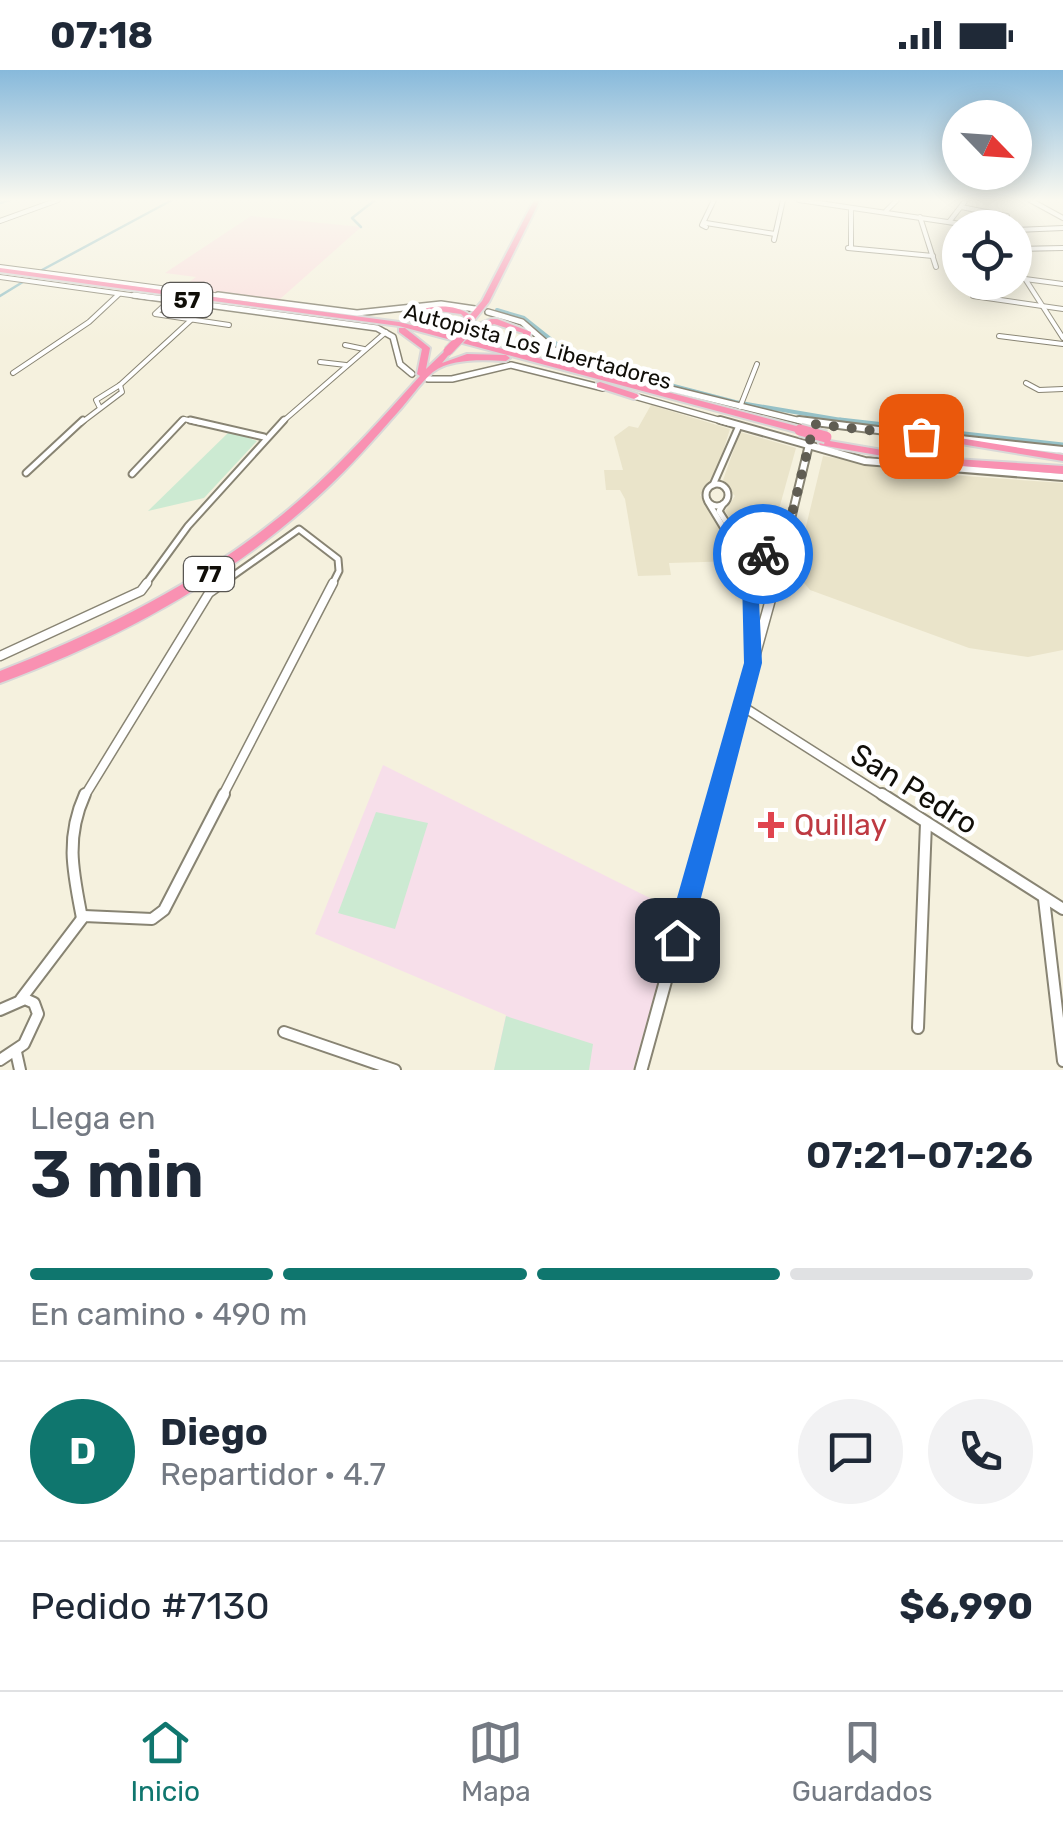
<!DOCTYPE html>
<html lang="es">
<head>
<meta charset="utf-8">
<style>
	body { margin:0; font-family:Rubik,sans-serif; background:#f2f2f3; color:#1f2937; height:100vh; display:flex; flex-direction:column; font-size:38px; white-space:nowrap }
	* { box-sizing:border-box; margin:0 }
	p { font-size:32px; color:#747a83 }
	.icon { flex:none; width:55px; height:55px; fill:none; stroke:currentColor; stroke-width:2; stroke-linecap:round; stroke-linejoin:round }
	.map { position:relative; height:1000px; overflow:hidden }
	.details { display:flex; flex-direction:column; background:#fff; flex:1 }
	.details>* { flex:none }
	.needle { width:65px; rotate:115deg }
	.controls { position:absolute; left:942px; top:30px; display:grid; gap:20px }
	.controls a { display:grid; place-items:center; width:90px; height:90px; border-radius:50%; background:#fff; box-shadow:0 5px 25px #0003; font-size:50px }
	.pin { position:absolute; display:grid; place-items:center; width:85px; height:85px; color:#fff; margin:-42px; border-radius:20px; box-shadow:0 5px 15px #0006 }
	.courier { position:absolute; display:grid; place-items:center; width:100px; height:100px; margin:-50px; border:8px solid #1a73e8; border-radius:50%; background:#fff; color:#222; box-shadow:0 2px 12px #0007 }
	.summary em { font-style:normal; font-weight:600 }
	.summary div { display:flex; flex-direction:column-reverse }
	.summary { display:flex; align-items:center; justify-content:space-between; height:170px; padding:0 30px }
	h1 { font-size:65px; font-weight:600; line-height:75px }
	.bar { display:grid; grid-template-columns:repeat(4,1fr); gap:15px 10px; align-content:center; height:120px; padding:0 30px }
	.bar i { height:12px; border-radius:8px; background:#e0e1e3 }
	.bar .selected { background:#0f766e }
	.bar p { grid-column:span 4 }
	.line { display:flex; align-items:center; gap:25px; padding:0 30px; border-top:2px solid #e0e1e3 }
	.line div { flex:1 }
	.round { display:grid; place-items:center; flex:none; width:105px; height:105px; border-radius:52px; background:#f2f2f3 }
	.status { display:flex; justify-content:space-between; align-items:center; height:70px; padding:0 50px; background:#fff; direction:ltr }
	.status svg { height:28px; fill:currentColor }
	.dock { display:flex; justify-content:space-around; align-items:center; height:140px; border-top:2px solid #e0e1e3; background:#fff; font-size:28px; color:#747a83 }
	.dock a { display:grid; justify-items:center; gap:5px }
	.dock .selected { color:#0f766e }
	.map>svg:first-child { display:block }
	.built { fill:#eae4ca }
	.industrial { fill:#fadfde }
	.education { fill:#f7dfea }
	.green { fill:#ccead2 }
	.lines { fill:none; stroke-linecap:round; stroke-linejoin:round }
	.stream { stroke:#96c1c7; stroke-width:2.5 }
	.canal-far1 { stroke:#96c1c7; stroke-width:4 }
	.canal { stroke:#96c1c7; stroke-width:5 }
	.minor-far3-casing { stroke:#888473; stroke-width:6 }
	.minor-far2-casing { stroke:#888473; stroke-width:9 }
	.minor-far1-casing { stroke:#888473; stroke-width:11 }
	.minor-casing { stroke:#888473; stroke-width:14 }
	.tertiary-far2-casing { stroke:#888473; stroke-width:6 }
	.tertiary-far1-casing { stroke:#888473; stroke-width:8 }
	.tertiary-casing { stroke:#888473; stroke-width:10 }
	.secondary-far3-casing { stroke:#888473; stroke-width:8 }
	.secondary-far2-casing { stroke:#888473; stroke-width:10 }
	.secondary-far1-casing { stroke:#888473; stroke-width:12 }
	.secondary-casing { stroke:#888473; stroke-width:15 }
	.motorway-casing { stroke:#d9d8d7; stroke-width:4 }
	.minor-far3 { stroke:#fff; stroke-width:4 }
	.minor-far2 { stroke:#fff; stroke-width:5 }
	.minor-far1 { stroke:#fff; stroke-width:8 }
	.minor { stroke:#fff; stroke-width:10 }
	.tertiary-far2 { stroke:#fff; stroke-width:4 }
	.tertiary-far1 { stroke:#fff; stroke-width:5 }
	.tertiary { stroke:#fff; stroke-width:6 }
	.secondary-far3 { stroke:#fff; stroke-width:5 }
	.secondary-far2 { stroke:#fff; stroke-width:6 }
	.secondary-far1 { stroke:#fff; stroke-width:9 }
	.secondary { stroke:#fff; stroke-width:11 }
	.motorway { fill:#f991b2; fill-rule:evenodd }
	.motorway-bridge-far1-casing { stroke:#d9d8d7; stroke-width:11; stroke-linecap:butt }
	.motorway-bridge-casing { stroke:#d9d8d7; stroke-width:15; stroke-linecap:butt }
	.motorway-bridge-far1 { stroke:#f991b2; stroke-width:9 }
	.motorway-bridge { stroke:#f991b2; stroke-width:11 }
	.route { fill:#1a73e8 }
	.done { stroke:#605d53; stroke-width:10; stroke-dasharray:0 18 }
	.health-dot { fill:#e0444e; stroke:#fff; stroke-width:4 }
	.labels { text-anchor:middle; stroke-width:9; stroke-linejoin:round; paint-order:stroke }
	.shield { fill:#fff; stroke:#585652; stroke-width:2.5 }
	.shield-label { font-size:22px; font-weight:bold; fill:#100e08 }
	.far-street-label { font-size:22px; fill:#100e08; stroke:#fff }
	.near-street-label { font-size:30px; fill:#100e08; stroke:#fff }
	.near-health-label { font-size:30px; fill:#be3a42; stroke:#fff; text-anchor:start }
</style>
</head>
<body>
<div class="status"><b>07:18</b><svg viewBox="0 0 49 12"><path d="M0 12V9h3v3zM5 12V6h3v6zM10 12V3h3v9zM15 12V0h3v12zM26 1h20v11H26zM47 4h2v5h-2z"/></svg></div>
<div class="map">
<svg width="1063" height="1000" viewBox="0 0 1063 1000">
	<rect width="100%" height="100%" fill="#f5f1de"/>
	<!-- built -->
	<g class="built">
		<path d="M651,335L730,359L714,410L700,425L738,491L669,493L671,505L638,506L625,429L620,420H606L604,400H623L614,367L629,356L638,358Z"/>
		<path d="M740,362L796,378L774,457L764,470L756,472L742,467L725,441L735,426L722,413Z"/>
		<path d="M823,386L937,404L1063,413V580L1028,587L969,578L810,520L795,502Z"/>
	</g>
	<!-- industrial -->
	<path class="industrial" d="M251,146L361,157L279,230L181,218L196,207L165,203Z"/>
	<!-- education -->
	<path class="education" d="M383,695L678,842L633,1000H494L506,945L315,864Z"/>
	<!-- green -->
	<g class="green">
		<path d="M230,361L257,371L204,428L148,441Z"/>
		<path d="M376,742L428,753L395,859L338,843Z"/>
		<path d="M506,946L593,974L589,1000H494Z"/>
	</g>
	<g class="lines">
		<!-- stream -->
		<g class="stream">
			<path d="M0,133L10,130"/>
			<path d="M361,157L352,148L375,130"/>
			<path d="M42,200L172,130"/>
			<path d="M0,226L31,207"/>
		</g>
		<!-- canal-far1 -->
		<path class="canal-far1" d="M497,240L524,248L578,291L735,332L859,353"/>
		<!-- canal -->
		<path class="canal" d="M840,350L1063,375"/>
		<!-- minor-far3 casing -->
		<g class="minor-far3-casing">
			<g id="minor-far3">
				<path d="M799,130L988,158"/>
				<path d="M1030,130L1063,148"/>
				<path d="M961,137L1007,146"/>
				<path d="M851,139V178"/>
				<path d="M886,141L897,130"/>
				<path d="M920,147L936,197"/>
				<path d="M0,151L58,130"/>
				<path d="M949,152L966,130"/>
				<path d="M706,153L775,164"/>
				<path d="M706,157L702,155L714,130"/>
				<path d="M1015,160L1063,158"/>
				<path d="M774,170L783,130"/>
				<path d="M848,178L933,186"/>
				<path d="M1015,179L1063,178"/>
				<path d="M1015,193L1063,268"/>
				<path d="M1025,209L1063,214"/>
				<path d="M973,226L1063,239"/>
				<path d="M169,231L155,244L229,255"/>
				<path d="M999,266L1063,274"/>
				<path d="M345,275L364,279"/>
				<path d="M320,292L346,295"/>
				<path d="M13,303L89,252L119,224"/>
				<path d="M1026,313L1039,320L1063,319"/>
				<path d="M99,336L96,330L120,315L191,250"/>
				<path d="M740,337L757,294"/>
				<path d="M81,353L122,322L120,315"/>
				<path d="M180,353L184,349L201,353"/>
				<path d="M281,353L386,262"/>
			</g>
		</g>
		<!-- minor-far2 casing -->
		<g class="minor-far2-casing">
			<g id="minor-far2">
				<path d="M190,350L264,367"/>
				<path d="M26,403L83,350"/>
				<path d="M132,404L183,350"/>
				<circle cx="717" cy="425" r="11"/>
				<path d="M713,415L738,358"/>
				<path d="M708,432L751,503"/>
				<path d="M723,434L719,441L742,477L764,482"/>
				<path d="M145,515L188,456L284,350"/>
				<path d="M220,515L299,459L338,489L339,501L332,515"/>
			</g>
		</g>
		<!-- minor-far1 casing -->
		<g class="minor-far1-casing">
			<g id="minor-far1">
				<path d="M0,586L141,521L147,513"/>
				<path d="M742,636L885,727"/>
				<path d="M84,727L209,523L223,513"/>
				<path d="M222,727L333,513"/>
			</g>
		</g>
		<!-- minor casing -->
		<g class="minor-casing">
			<g id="minor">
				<path d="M882,724L1063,839"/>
				<path d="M1044,829L1063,991"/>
				<path d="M82,848C73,802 65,768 85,724"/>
				<path d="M21,929L84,846L152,849L164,840L224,724"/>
				<path d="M0,940L25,929L34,933L38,944L24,974L0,990"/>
				<path d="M918,958L926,753"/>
				<path d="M284,962L395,1000"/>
				<path d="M16,982L20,1000"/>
			</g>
		</g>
		<!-- tertiary-far2 casing -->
		<g class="tertiary-far2-casing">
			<g id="tertiary-far2">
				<path d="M0,197L237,228"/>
				<path d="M0,207L152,228"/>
			</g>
		</g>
		<!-- tertiary-far1 casing -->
		<g class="tertiary-far1-casing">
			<g id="tertiary-far1">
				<path d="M134,225L377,258L393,267L400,294L412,304"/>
				<path d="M218,225L357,243L441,234L475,239"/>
				<path d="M488,242L522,252L568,292L663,317"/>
				<path d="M428,309H452L511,295L603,318"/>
			</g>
		</g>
		<!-- tertiary casing -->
		<g class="tertiary-casing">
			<path id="tertiary" d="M960,369L1063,380"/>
		</g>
		<!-- secondary-far3 casing -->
		<g class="secondary-far3-casing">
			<g id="secondary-far3">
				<path d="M663,317L809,353"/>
				<path d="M634,326L729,353"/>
			</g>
		</g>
		<!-- secondary-far2 casing -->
		<g class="secondary-far2-casing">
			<g id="secondary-far2">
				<path d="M720,350L865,391L1063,407"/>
				<path d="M799,350L941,368"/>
				<path d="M751,515V503L789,448"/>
				<path d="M775,515L814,354"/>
			</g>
		</g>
		<!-- secondary-far1 casing -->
		<g class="secondary-far1-casing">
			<g id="secondary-far1">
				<path d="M751,513L753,577"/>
				<path d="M716,727L775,513"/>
			</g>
		</g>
		<!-- secondary casing -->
		<g class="secondary-casing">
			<path id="secondary" d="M641,1000L717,724"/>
		</g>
		<!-- motorway casing -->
		<g class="motorway-casing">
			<g id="motorway">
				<path d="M534,130H540L489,232L468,258L491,249H497L531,262L528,275L508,280L804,358V362H796L399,256L0,202V198L399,252L415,256L407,246L408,244C428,236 452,232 470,245L482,231ZM431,240L461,244L464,247L457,261L458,263H471L494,254L523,263L521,271L504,276L503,279L425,258L416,247Z"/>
				<path d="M399,258H405L430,278L426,299L448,278L452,281L442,293L467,284L506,285L510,288L506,291C484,290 451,288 433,302C420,313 409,330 398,342C374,369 351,396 325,420C232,508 119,569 0,613V601C109,558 215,505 303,427C345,390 382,348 420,306L417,304L422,279L399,262Z"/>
				<path d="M600,312L637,324L639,326L634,329L597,317V313Z"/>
				<path d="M941,365L1063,385V391L937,370L936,368Z"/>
				<path d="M824,370L923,387L1063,396V404L923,393L820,375L819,373Z"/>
			</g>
		</g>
		<!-- minor-far3 -->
		<use href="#minor-far3" class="minor-far3"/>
		<!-- minor-far2 -->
		<use href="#minor-far2" class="minor-far2"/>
		<!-- minor-far1 -->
		<use href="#minor-far1" class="minor-far1"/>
		<!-- minor -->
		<use href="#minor" class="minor"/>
		<!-- tertiary-far2 -->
		<use href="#tertiary-far2" class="tertiary-far2"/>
		<!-- tertiary-far1 -->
		<use href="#tertiary-far1" class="tertiary-far1"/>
		<!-- tertiary -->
		<use href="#tertiary" class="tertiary"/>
		<!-- secondary-far3 -->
		<use href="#secondary-far3" class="secondary-far3"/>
		<!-- secondary-far2 -->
		<use href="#secondary-far2" class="secondary-far2"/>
		<!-- secondary-far1 -->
		<use href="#secondary-far1" class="secondary-far1"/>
		<!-- secondary -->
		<use href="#secondary" class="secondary"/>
		<!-- motorway -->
		<use href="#motorway" class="motorway"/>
		<!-- motorway-bridge-far1 casing -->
		<g class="motorway-bridge-far1-casing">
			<path id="motorway-bridge-far1" d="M448,281L466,262"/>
		</g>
		<!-- motorway-bridge casing -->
		<g class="motorway-bridge-casing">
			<path id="motorway-bridge" d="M800,360L826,367"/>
		</g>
		<!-- motorway-bridge-far1 -->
		<use href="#motorway-bridge-far1" class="motorway-bridge-far1"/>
		<!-- motorway-bridge -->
		<use href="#motorway-bridge" class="motorway-bridge"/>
	</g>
	<!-- sky -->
	<linearGradient id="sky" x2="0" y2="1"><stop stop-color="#87b9db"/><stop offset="0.48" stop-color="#faf9f0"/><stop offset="1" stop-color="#faf9f0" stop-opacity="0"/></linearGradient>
	<rect width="1063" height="270" fill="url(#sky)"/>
	<!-- route -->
	<path class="route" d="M757,480L771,484L758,509L762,593L690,870L686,879L677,883L668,879L665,870L744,593L742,509Z"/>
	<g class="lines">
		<!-- done -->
		<path class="done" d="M763,484L792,444L814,354L921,366"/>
	</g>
	<!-- markers -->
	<path class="health-dot" d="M766 740h10v10h10v10h-10v10h-10v-10h-10v-10h10z"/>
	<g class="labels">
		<!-- shield labels -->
		<g class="shield">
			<rect x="162" y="213" width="50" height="34" rx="8"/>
			<rect x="184" y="487" width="50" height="34" rx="8"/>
		</g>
		<g class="shield-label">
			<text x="187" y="238">57</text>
			<text x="209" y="512">77</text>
		</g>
		<!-- far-street labels -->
		<g class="far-street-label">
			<text transform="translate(538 276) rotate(15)" y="8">Autopista Los Libertadores</text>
		</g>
		<!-- near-street labels -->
		<g class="near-street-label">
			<text transform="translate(914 719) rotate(32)" y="10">San Pedro</text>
		</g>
		<!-- near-health labels -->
		<g class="near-health-label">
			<text x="794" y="765">Quillay</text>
		</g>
	</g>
</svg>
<div class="controls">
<a><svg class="needle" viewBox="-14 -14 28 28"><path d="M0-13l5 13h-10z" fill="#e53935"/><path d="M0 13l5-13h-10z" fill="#747a83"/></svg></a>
<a><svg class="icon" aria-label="locate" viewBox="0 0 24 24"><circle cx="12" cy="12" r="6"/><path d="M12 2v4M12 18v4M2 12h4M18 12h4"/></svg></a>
</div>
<div class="pin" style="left:921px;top:366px;background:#ea580c"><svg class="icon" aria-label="bag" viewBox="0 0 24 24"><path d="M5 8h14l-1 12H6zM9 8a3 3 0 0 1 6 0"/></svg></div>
<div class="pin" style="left:677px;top:870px;background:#1f2937"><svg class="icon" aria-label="home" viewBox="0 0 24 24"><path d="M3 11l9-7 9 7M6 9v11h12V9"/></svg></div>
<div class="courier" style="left:763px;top:484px"><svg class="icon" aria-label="bike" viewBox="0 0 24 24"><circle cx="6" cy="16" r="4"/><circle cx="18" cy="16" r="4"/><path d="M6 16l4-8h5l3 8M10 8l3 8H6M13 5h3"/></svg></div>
</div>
<section class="details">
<div class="summary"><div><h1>3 min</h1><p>Llega en</p></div><em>07:21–07:26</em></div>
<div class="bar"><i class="selected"></i><i class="selected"></i><i class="selected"></i><i></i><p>En camino · 490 m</p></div>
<div class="line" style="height:180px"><b class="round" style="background:#0f766e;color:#fff">D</b><div><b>Diego</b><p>Repartidor · 4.7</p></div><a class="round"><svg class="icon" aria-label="chat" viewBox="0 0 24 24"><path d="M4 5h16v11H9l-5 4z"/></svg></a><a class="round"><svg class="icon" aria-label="phone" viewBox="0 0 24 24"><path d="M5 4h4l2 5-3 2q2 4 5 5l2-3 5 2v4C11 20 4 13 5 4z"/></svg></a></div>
<div class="line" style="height:130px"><div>Pedido #7130</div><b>$6,990</b></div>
</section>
<nav class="dock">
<a class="selected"><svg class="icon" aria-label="home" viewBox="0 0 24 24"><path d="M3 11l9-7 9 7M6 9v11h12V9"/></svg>Inicio</a>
<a><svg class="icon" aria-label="map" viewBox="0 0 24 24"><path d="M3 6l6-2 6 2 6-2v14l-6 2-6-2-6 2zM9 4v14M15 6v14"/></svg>Mapa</a>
<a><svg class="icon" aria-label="saved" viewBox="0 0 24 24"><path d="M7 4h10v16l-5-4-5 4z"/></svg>Guardados</a>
</nav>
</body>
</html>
